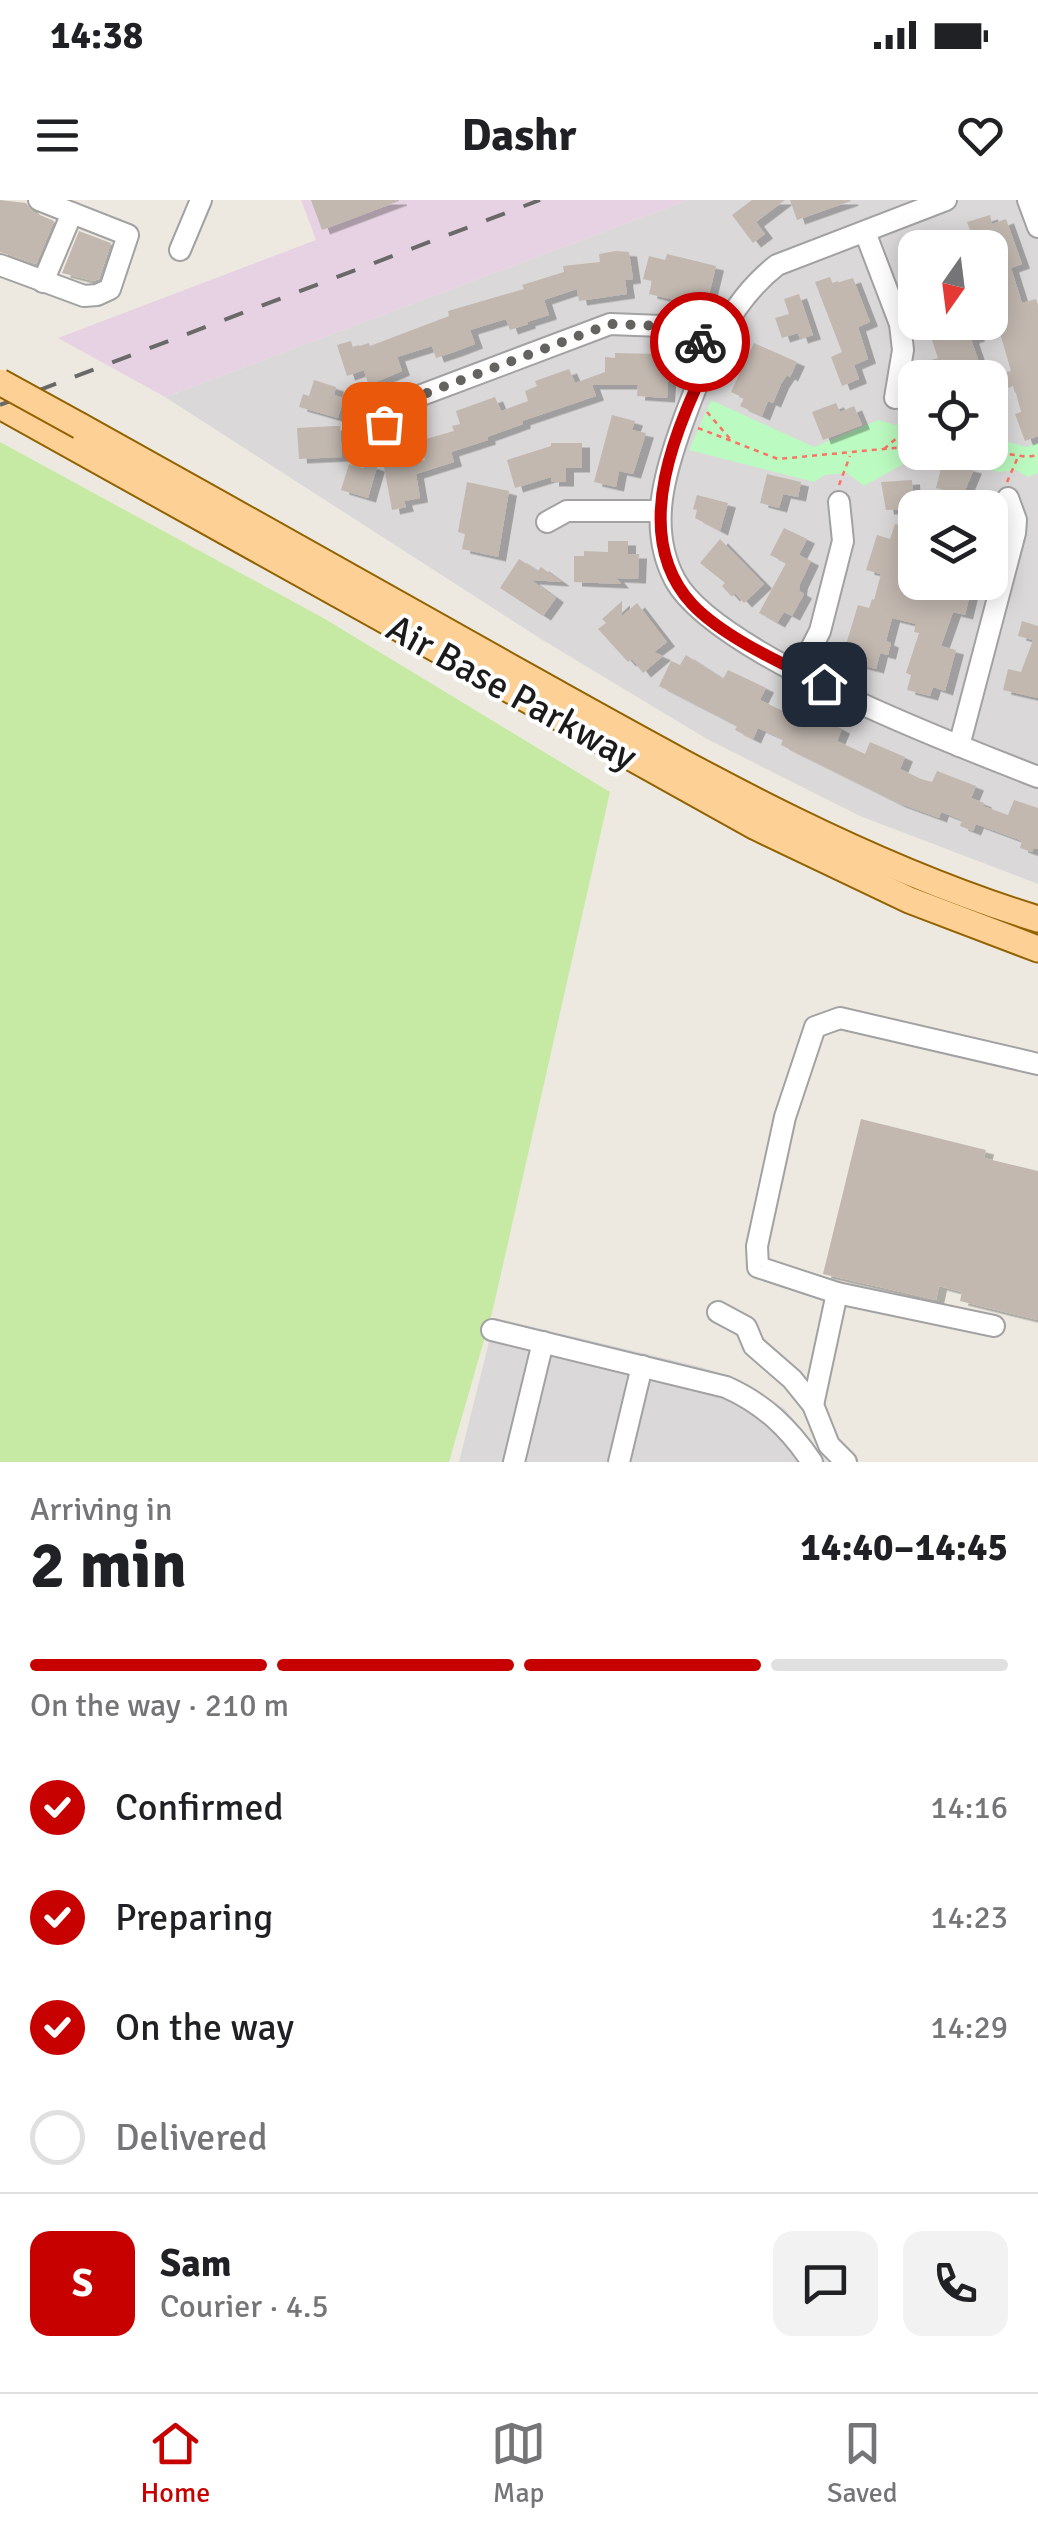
<!DOCTYPE html>
<html lang="en">
<head>
<meta charset="utf-8">
<style>
	body { margin:0; font-family:Signika,sans-serif; background:#f2f2f2; color:#202124; height:100vh; display:flex; flex-direction:column; font-size:38px; white-space:nowrap }
	* { box-sizing:border-box; margin:0 }
	p { font-size:32px; color:#757577 }
	.icon { flex:none; width:55px; height:55px; fill:none; stroke:currentColor; stroke-width:2; stroke-linecap:round; stroke-linejoin:round }
	.map { position:relative; height:1262px; overflow:hidden }
	.side { display:flex; flex-direction:column; background:#fff; flex:1 }
	.side>* { flex:none }
	.needle { width:65px; rotate:194deg }
	.controls { position:absolute; left:898px; top:30px; display:grid; gap:20px }
	.controls a { display:grid; place-items:center; width:110px; height:110px; border-radius:20px; background:#fff; box-shadow:0 5px 25px #0003; font-size:50px }
	.pin { position:absolute; display:grid; place-items:center; width:85px; height:85px; color:#fff; margin:-42px; border-radius:20px; box-shadow:0 5px 15px #0006 }
	.courier { position:absolute; display:grid; place-items:center; width:100px; height:100px; margin:-50px; border:8px solid #c70000; border-radius:50%; background:#fff; color:#222; box-shadow:0 2px 12px #0007 }
	.overview em { font-style:normal; font-weight:800 }
	.overview div { display:flex; flex-direction:column-reverse }
	.overview { display:flex; align-items:center; justify-content:space-between; height:170px; padding:0 30px }
	h1 { font-size:65px; font-weight:800; line-height:75px }
	.bar { display:grid; grid-template-columns:repeat(4,1fr); gap:15px 10px; align-content:center; height:120px; padding:0 30px }
	.bar i { height:12px; border-radius:8px; background:#e0e0e0 }
	.bar .current { background:#c70000 }
	.bar p { grid-column:span 4 }
	.line { display:flex; align-items:center; gap:25px; padding:0 30px; border-top:2px solid #e0e0e0 }
	.line div { flex:1 }
	.round { display:grid; place-items:center; flex:none; width:105px; height:105px; border-radius:20px; background:#f2f2f2 }
	ol { padding:0 30px; list-style:none }
	li { display:flex; align-items:center; gap:30px; height:110px }
	li p { margin-inline-start:auto }
	li .icon { padding:10px; border-radius:50%; background:#c70000; color:#fff; stroke-width:4 }
	li:last-child { color:#757577 }
	li i { width:55px; height:55px; border:5px solid #e0e0e0; border-radius:50% }
	.status { display:flex; justify-content:space-between; align-items:center; height:70px; padding:0 50px; background:#fff; direction:ltr }
	.status svg { height:28px; fill:currentColor }
	header { display:flex; justify-content:space-between; align-items:center; height:130px; padding:0 30px; background:#fff; font-size:45px; font-weight:800 }
	.menu { display:flex; justify-content:space-around; align-items:center; height:140px; border-top:2px solid #e0e0e0; background:#fff; font-size:28px; color:#757577 }
	.menu a { display:grid; justify-items:center; gap:5px }
	.menu .current { color:#c70000 }
	.map>svg:first-child { display:block }
	.residential { fill:#dad8d8; fill-rule:evenodd }
	.industrial { fill:#e7d2e3 }
	.grass { fill:#c6eaa4 }
	.park { fill:#bbfac0 }
	.building { fill:#c2b8b0; filter:url(#shadow) }
	.lines { fill:none; stroke-linecap:round; stroke-linejoin:round }
	.minor-casing { stroke:#a2a2a2; stroke-width:24 }
	.major-casing { stroke:#936200; stroke-width:29 }
	.path { stroke:#fc7263; stroke-width:2.5; stroke-dasharray:5 5; stroke-linecap:butt }
	.minor { stroke:#fff; stroke-width:20 }
	.major { stroke:#fdd095; stroke-width:25 }
	.rail { stroke:#696969; stroke-width:4; stroke-dasharray:20 20; stroke-linecap:butt }
	.major-bridge-casing { stroke:#936200; stroke-width:29; stroke-linecap:butt }
	.major-bridge { stroke:#fdd095; stroke-width:25 }
	.done { stroke:#646360; stroke-width:10; stroke-dasharray:0 18 }
	.route { stroke:#c70000; stroke-width:12 }
	.labels { text-anchor:middle; stroke-width:8; stroke-linejoin:round; paint-order:stroke }
	.street-label { font-size:38px; fill:#1b1b1b; stroke:#fff }
</style>
</head>
<body>
<div class="status"><b>14:38</b><svg viewBox="0 0 49 12"><path d="M0 12V9h3v3zM5 12V6h3v6zM10 12V3h3v9zM15 12V0h3v12zM26 1h20v11H26zM47 4h2v5h-2z"/></svg></div>
<header><svg class="icon" aria-label="menu" viewBox="0 0 24 24"><path d="M4 6h16M4 12h16M4 18h16"/></svg>Dashr<svg class="icon" aria-label="heart" viewBox="0 0 24 24"><path d="M12 20l-8-8c-3-5 5-10 8-4 3-6 11-1 8 4z"/></svg></header>
<div class="map">
<svg width="1038" height="1262" viewBox="0 0 1038 1262">
	<defs>
		<filter id="shadow"><feDropShadow dx="8" dy="4.5" stdDeviation="0" flood-color="#0004"/></filter>
	</defs>
	<rect width="100%" height="100%" fill="#ede9e1"/>
	<!-- residential -->
	<g class="residential">
		<path d="M688,0H1038V684L860,616L707,539L541,439L165,197ZM915,48H990V122H915ZM915,178H990V252H915ZM915,308H990V382H915Z"/>
		<path d="M495,1118L701,1167L739,1180L785,1209L827,1262H459Z"/>
	</g>
	<!-- industrial -->
	<path class="industrial" d="M301,0H688L165,197L58,138L316,40Z"/>
	<!-- grass -->
	<path class="grass" d="M0,242L325,419L610,592L493,1109L449,1262H0Z"/>
	<!-- park -->
	<path class="park" d="M711,200L814,247L878,220L896,225L915,219V252H990V237L1027,247L1038,243V273L1028,277L1016,270L999,272L923,253L864,286L847,273L825,275L814,282L689,250Z"/>
	<!-- building -->
	<g class="building">
		<path d="M0,0L26,3L33,12L54,21L36,64L0,52Z"/>
		<path d="M311,0H399V1L322,30Z"/>
		<path d="M752,0H785L756,22L765,34L753,43L732,15Z"/>
		<path d="M790,0H850L851,1L797,20Z"/>
		<path d="M990,15L992,24L1006,19L1022,64L1011,68L1022,103L1036,99L1038,105V236L1025,241L1015,214L1021,212L1014,186L1007,188L1003,173L1011,171L1000,133L1005,131L990,87V48H953V45L973,39L967,22Z"/>
		<path d="M79,31L111,43L99,79L93,81L62,73Z"/>
		<path d="M942,33L948,48H906V47Z"/>
		<path d="M616,51L629,52L633,79L625,80L627,94L579,101L577,89L544,100L549,115L527,122L528,124L510,130L506,119L470,130L475,144L454,152L436,158L432,146L397,157L402,171L381,180L368,184L364,170L347,176L337,145L351,141L353,148L369,143L370,146L449,116L448,111L524,89L522,85L564,72L563,66L600,62L599,54Z"/>
		<path d="M667,54L716,66L709,95L699,93L696,105L649,94L652,81L643,79L649,56L665,60Z"/>
		<path d="M830,77L833,84L853,78L870,122L858,127L868,159L854,165L859,179L842,186L831,157L842,152L815,82Z"/>
		<path d="M799,94L813,135L800,139L798,133L782,138L775,118L789,114L784,99Z"/>
		<path d="M935,122H972L977,137L971,139L983,174L973,178H937L931,160L938,158L929,131L937,128Z"/>
		<path d="M754,143L797,162L790,177L787,175L781,184L773,203L768,201L762,216L740,206L744,198L731,192Z"/>
		<path d="M615,153L660,154L659,166L669,167L667,198L637,196L638,185H592L596,196L522,221L523,224L487,237L488,240L451,252L454,262L416,274L420,298L404,301L406,307L392,310L384,267L425,260L419,241L454,231L452,226L460,224L456,211L495,197L501,211L528,201L525,191L537,186L535,181L569,169L575,183L605,172V157L615,158Z"/>
		<path d="M314,180L336,187L334,195L344,198L338,218L299,207L303,194L309,196Z"/>
		<path d="M836,203L840,212L854,206L862,225L823,240L812,212Z"/>
		<path d="M612,215L635,221L632,230L646,233L633,274L619,271L616,287L594,282Z"/>
		<path d="M335,226H340L342,257L299,259L297,228Z"/>
		<path d="M551,243H582V268H566V282H551V277L515,288L507,260L551,246Z"/>
		<path d="M943,261L974,269L963,295L936,288Z"/>
		<path d="M364,263L377,267L368,298L341,290L349,264L363,268Z"/>
		<path d="M767,274L801,282L798,297L783,294L779,308L760,303Z"/>
		<path d="M912,280L914,309L886,310L881,282Z"/>
		<path d="M467,282L509,291L498,357L462,349L465,334L458,332Z"/>
		<path d="M697,295L728,303L720,331L695,318L697,310L693,309Z"/>
		<path d="M895,324L915,329L906,373L914,375L912,382H973L965,415L953,412L941,446L956,450L945,491L933,487L930,496L907,490L911,475L906,473L919,433L914,432L916,424L892,418L886,441L891,443L888,455L880,453L876,469L857,464L859,455L844,451L858,405L869,408L872,399L874,400L881,374L866,370L877,335L890,339Z"/>
		<path d="M784,328L807,339L799,355L811,361L800,384L799,391L804,394L792,416L784,412L777,423L759,413L786,363L770,355Z"/>
		<path d="M720,339L764,384L744,403L735,393L732,397L722,386L725,383L700,363Z"/>
		<path d="M608,341H628V354H639L638,379L616,378L621,384L574,382V356H584V351L608,352Z"/>
		<path d="M519,359L538,371L541,367L562,382L531,380L556,398L543,416L500,388Z"/>
		<path d="M622,401V416L637,403L667,442L654,452L663,456L643,473L632,459L628,462L598,429L606,423L602,419Z"/>
		<path d="M1022,421L1038,426V498L1003,490L1008,469L1021,472L1033,440L1018,436Z"/>
		<path d="M686,455L723,479L728,470L766,488L760,500L793,516L797,506L842,529L837,541L865,554L870,542L905,557L900,569L921,579L932,582L937,571L976,586L971,598L984,603L983,606L1008,615L1014,600L1038,608V649L1034,648L1032,652L1020,648L1022,641L976,624L973,631L960,626L962,620L941,612L939,618L898,603L781,545L783,539L758,528L753,539L735,530L737,526L659,486L671,461L680,465Z"/>
		<path d="M861,919L986,950L984,958L1038,971V1120L960,1101L962,1092L939,1086L936,1100L823,1074Z"/>
	</g>
	<g class="lines">
		<!-- minor casing -->
		<g class="minor-casing">
			<g id="minor">
				<path d="M946,0L777,65C728,103 705,162 684,219C665,271 647,328 675,380C715,454 956,545 1038,577"/>
				<path d="M1028,0L1038,27"/>
				<path d="M865,32L900,124L903,150L895,198"/>
				<path d="M180,50L201,0"/>
				<path d="M0,65L84,96L97,95L110,89L128,35L39,0"/>
				<path d="M43,82L72,13"/>
				<path d="M383,224L411,199L610,124L662,126L713,149"/>
				<path d="M547,322L567,311H659"/>
				<path d="M799,472L820,431L843,341L839,302"/>
				<path d="M959,546L1015,333L1016,320L1008,298"/>
				<path d="M837,1093L994,1126"/>
				<path d="M718,1112L746,1127L754,1146L792,1179L813,1205L829,1245L846,1262"/>
				<path d="M492,1130L726,1187C764,1204 789,1228 812,1262"/>
				<path d="M813,1205L837,1093L758,1067L757,1046L785,917L815,827L840,818L1038,864"/>
				<path d="M514,1262L543,1142"/>
				<path d="M619,1262L642,1166"/>
			</g>
		</g>
		<!-- major casing -->
		<g class="major-casing">
			<g id="major">
				<path d="M0,206L756,627L909,700L1038,749"/>
				<path d="M80,226C235,312 389,399 544,486C704,575 863,665 1038,719"/>
			</g>
		</g>
		<!-- path -->
		<g class="path">
			<path d="M707,212L731,240"/>
			<path d="M698,228L778,259L915,246"/>
			<path d="M906,232L915,236"/>
			<path d="M884,249L905,231L899,212"/>
			<path d="M990,251L1027,257L1038,255"/>
			<path d="M1007,282L1018,257"/>
			<path d="M839,285L850,256"/>
		</g>
		<!-- minor -->
		<use href="#minor" class="minor"/>
		<!-- major -->
		<use href="#major" class="major"/>
		<!-- rail -->
		<path class="rail" d="M0,205L540,0"/>
		<!-- major-bridge casing -->
		<g class="major-bridge-casing">
			<path id="major-bridge" d="M0,182L80,226"/>
		</g>
		<!-- major-bridge -->
		<use href="#major-bridge" class="major-bridge"/>
	</g>
	<g class="lines">
		<!-- done -->
		<path class="done" d="M384,224L411,199L610,124L662,126L700,142"/>
		<!-- route -->
		<path class="route" d="M700,142L714,149C679,222 626,332 692,404C723,437 783,464 824,484"/>
	</g>
	<g class="labels">
		<!-- street labels -->
		<g class="street-label">
			<text transform="translate(512 492) rotate(29)" y="13">Air Base Parkway</text>
		</g>
	</g>
</svg>
<div class="controls">
<a><svg class="needle" viewBox="-14 -14 28 28"><path d="M0-13l5 13h-10z" fill="#e53935"/><path d="M0 13l5-13h-10z" fill="#757577"/></svg></a>
<a><svg class="icon" aria-label="locate" viewBox="0 0 24 24"><circle cx="12" cy="12" r="6"/><path d="M12 2v4M12 18v4M2 12h4M18 12h4"/></svg></a>
<a><svg class="icon" aria-label="layers" viewBox="0 0 24 24"><path d="M12 4l9 5-9 5-9-5zM3 14l9 5 9-5"/></svg></a>
</div>
<div class="pin" style="left:384px;top:224px;background:#ea580c"><svg class="icon" aria-label="bag" viewBox="0 0 24 24"><path d="M5 8h14l-1 12H6zM9 8a3 3 0 0 1 6 0"/></svg></div>
<div class="pin" style="left:824px;top:484px;background:#1f2937"><svg class="icon" aria-label="home" viewBox="0 0 24 24"><path d="M3 11l9-7 9 7M6 9v11h12V9"/></svg></div>
<div class="courier" style="left:700px;top:142px"><svg class="icon" aria-label="bike" viewBox="0 0 24 24"><circle cx="6" cy="16" r="4"/><circle cx="18" cy="16" r="4"/><path d="M6 16l4-8h5l3 8M10 8l3 8H6M13 5h3"/></svg></div>
</div>
<section class="side">
<div class="overview"><div><h1>2 min</h1><p>Arriving in</p></div><em>14:40–14:45</em></div>
<div class="bar"><i class="current"></i><i class="current"></i><i class="current"></i><i></i><p>On the way · 210 m</p></div>
<ol>
<li><svg class="icon" aria-label="check" viewBox="0 0 24 24"><path d="M5 12l5 5 9-10"/></svg>Confirmed<p>14:16</p></li>
<li><svg class="icon" aria-label="check" viewBox="0 0 24 24"><path d="M5 12l5 5 9-10"/></svg>Preparing<p>14:23</p></li>
<li><svg class="icon" aria-label="check" viewBox="0 0 24 24"><path d="M5 12l5 5 9-10"/></svg>On the way<p>14:29</p></li>
<li><i></i>Delivered</li>
</ol>
<div class="line" style="height:180px"><b class="round" style="background:#c70000;color:#fff">S</b><div><b>Sam</b><p>Courier · 4.5</p></div><a class="round"><svg class="icon" aria-label="chat" viewBox="0 0 24 24"><path d="M4 5h16v11H9l-5 4z"/></svg></a><a class="round"><svg class="icon" aria-label="phone" viewBox="0 0 24 24"><path d="M5 4h4l2 5-3 2q2 4 5 5l2-3 5 2v4C11 20 4 13 5 4z"/></svg></a></div>
</section>
<nav class="menu">
<a class="current"><svg class="icon" aria-label="home" viewBox="0 0 24 24"><path d="M3 11l9-7 9 7M6 9v11h12V9"/></svg>Home</a>
<a><svg class="icon" aria-label="map" viewBox="0 0 24 24"><path d="M3 6l6-2 6 2 6-2v14l-6 2-6-2-6 2zM9 4v14M15 6v14"/></svg>Map</a>
<a><svg class="icon" aria-label="saved" viewBox="0 0 24 24"><path d="M7 4h10v16l-5-4-5 4z"/></svg>Saved</a>
</nav>
</body>
</html>
